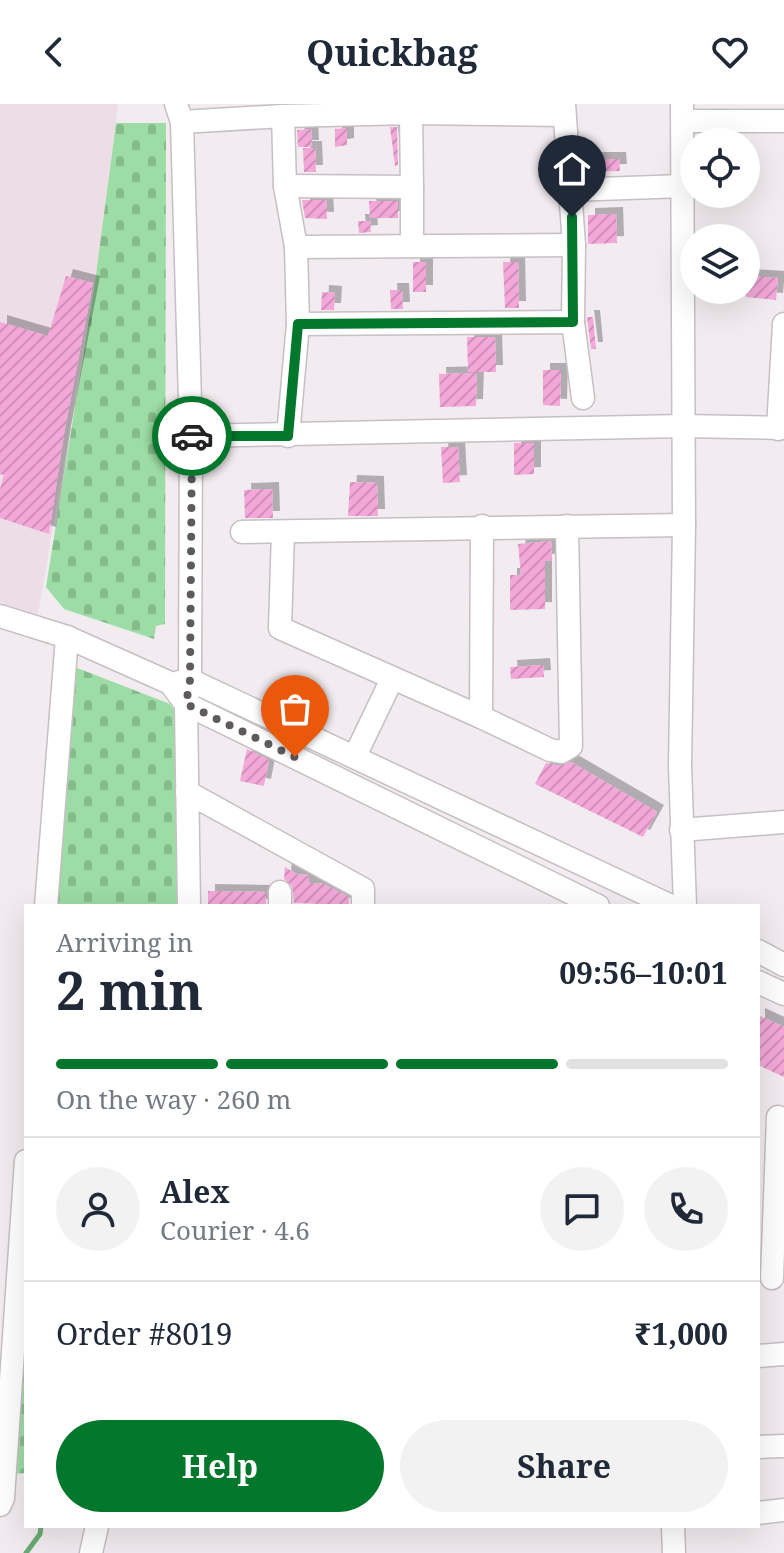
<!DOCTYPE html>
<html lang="en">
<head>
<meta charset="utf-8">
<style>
	body { margin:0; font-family:"Noto Serif",serif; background:#f2f2f3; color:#1f2937; height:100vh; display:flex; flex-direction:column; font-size:30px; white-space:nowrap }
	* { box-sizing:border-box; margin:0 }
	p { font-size:26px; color:#747a83 }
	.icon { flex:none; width:44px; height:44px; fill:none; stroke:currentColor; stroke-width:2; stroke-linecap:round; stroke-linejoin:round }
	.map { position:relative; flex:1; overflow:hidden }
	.drawer { position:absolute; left:24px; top:800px; width:736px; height:624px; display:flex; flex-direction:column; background:#fff; border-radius:0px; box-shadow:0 8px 32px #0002 }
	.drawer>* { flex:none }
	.tools { position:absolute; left:680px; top:24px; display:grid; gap:16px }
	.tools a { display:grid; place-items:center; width:80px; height:80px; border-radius:50%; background:#fff; box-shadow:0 8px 32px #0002; font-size:40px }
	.pin { position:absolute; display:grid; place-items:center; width:68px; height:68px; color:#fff; margin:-82px -34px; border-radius:50% 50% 50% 0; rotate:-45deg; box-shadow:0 0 8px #0007 }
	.pin .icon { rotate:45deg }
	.courier { position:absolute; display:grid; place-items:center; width:80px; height:80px; margin:-40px; border:6px solid #03772b; border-radius:50%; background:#fff; color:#222; box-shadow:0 2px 10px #0007 }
	.summary em { font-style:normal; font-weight:700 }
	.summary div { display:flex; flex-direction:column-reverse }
	.summary { display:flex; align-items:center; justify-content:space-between; height:136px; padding:0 32px }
	h1 { font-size:52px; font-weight:700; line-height:60px }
	.bar { display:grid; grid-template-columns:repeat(4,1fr); gap:12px 8px; align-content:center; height:96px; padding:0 32px }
	.bar i { height:10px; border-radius:6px; background:#e0e1e3 }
	.bar .current { background:#03772b }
	.bar p { grid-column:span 4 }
	.line { display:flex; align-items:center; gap:20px; padding:0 32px; border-top:2px solid #e0e1e3 }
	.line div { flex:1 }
	.round { display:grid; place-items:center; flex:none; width:84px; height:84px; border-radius:42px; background:#f2f2f3 }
	.button { display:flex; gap:16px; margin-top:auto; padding:16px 32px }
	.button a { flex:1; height:92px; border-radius:48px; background:#03772b; color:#fff; font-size:32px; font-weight:700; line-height:92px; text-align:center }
	.button a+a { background:#f2f2f3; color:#1f2937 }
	header { display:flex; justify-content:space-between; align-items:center; height:104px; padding:0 32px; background:#fff; font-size:36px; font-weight:700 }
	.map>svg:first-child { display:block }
	.built { fill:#ecdde6 }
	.cemetery { fill:url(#cemetery-stones) }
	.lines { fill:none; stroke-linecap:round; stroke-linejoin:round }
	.stream { stroke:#69ab72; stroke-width:5 }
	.building { fill:url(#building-hatch); filter:url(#shadow) }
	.minor-casing { stroke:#c6bfc3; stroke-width:25 }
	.minor { stroke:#fff; stroke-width:22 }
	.done { stroke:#5f5b5d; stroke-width:8; stroke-dasharray:0 14.4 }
	.route { stroke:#03772b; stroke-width:10 }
</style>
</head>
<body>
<header><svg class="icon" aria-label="back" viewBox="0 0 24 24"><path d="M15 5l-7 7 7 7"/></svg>Quickbag<svg class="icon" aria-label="heart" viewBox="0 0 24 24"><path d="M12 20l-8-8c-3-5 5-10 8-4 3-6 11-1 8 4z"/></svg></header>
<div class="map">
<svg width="784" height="1449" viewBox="0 0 784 1449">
	<defs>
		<pattern id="cemetery-stones" width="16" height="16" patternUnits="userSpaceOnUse" patternTransform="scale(2)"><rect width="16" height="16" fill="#9ddca4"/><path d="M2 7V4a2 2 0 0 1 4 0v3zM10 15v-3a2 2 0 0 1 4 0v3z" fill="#86bc8c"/></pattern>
		<pattern id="building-hatch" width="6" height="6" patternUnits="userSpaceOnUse" patternTransform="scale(2)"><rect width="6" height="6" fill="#f3a8d9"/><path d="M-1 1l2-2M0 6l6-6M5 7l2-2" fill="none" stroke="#cf8fb9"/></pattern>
		<filter id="shadow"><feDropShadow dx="7" dy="-7" stdDeviation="0" flood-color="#0004"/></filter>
	</defs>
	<rect width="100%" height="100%" fill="#f2ebef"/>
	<!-- built -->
	<path class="built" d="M0,0H118L95,178L38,510L0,498Z"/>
	<!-- cemetery -->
	<g class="cemetery">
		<path d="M116,19H166L165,520L156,522L154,535L64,505L46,483L95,178Z"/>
		<path d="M72,562L170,600L175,607L177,802H56Z"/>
		<path d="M26,1198V1369L13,1370Z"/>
	</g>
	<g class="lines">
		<!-- stream -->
		<path class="stream" d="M26,1449L40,1430L41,1422"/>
	</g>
	<!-- building -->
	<g class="building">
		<path d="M390,23H397L398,61L395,62Z"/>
		<path d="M347,24V41L335,43V25Z"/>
		<path d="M311,25L312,43H298L297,26Z"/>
		<path d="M303,44H315L316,68H304Z"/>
		<path d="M582,55H619L620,67L583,68Z"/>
		<path d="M302,96H326L327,115L305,114Z"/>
		<path d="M369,97H398V114H370Z"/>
		<path d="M616,110L617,139L588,140V111Z"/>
		<path d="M358,117H370L371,128L359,129Z"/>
		<rect x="413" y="158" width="13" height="30"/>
		<path d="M503,158H518L519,204H505Z"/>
		<path d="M66,172L93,179L64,329L49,430L0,414V385L4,371L0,370V218L48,232Z"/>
		<path d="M746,172L778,174L776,196L746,193Z"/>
		<path d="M390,186H402L403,205H391Z"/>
		<path d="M322,188L335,189L334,206H321Z"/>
		<path d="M587,213H593L596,245H591Z"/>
		<path d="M467,233H495L496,268H468Z"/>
		<path d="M543,266H561L560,302L543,301Z"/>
		<path d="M477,269L476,302L440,303L439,270Z"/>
		<path d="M514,339H534V370L514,371Z"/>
		<path d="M441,343H458L460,378L443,379Z"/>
		<path d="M350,378L377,379L378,412H348Z"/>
		<path d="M272,385L273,414H245L244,386Z"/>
		<path d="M551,437L552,456L545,457V505L510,506V471H521L518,440Z"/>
		<path d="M543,561L544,573L511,575L510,563Z"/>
		<path d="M247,645L269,656L264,682L240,677Z"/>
		<path d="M571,658L657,708L643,733L535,680L546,659L560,662Z"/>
		<path d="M285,763L298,771L307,770L309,779L324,780L349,793V801L294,799L292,782L284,775Z"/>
		<path d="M208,787L266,788V802H208Z"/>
		<path d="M758,911L784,923V973L758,961Z"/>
	</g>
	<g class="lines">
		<!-- minor casing -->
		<g class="minor-casing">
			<g id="minor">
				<path d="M176,0L182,18L191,332L190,576L186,600L189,802"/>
				<path d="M564,0L574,141L573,218"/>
				<path d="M682,0L684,421L680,662L685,802"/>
				<path d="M411,9L564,11"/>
				<path d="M283,12L411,9L412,83L285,82"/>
				<path d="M683,17H784"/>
				<path d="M182,18L283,12L285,82L296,143L298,220L288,332"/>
				<path d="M412,83V142"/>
				<path d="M570,86L684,82"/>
				<path d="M296,143L574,141"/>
				<path d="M298,220L573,218L583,294"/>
				<path d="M778,325L784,220"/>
				<path d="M191,332L683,322L784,324"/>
				<path d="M242,428L684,421"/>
				<path d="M283,428L280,524L481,613L482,422"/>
				<path d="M0,512L67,533L170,579L186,600L598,802"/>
				<path d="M179,578L190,576L671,802"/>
				<path d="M481,613L550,646L561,648L571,642L567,422"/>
				<path d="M355,652L392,575"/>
				<path d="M187,688L363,785V802"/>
				<path d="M681,726L784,718"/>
				<path d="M280,788V802"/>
				<path d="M46,802L67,533"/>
				<path d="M758,847L784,861"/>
				<path d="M758,878L784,890"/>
				<path d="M772,1174L778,1013"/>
				<path d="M758,1252L784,1250"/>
				<path d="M758,1343L784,1342"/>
				<path d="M0,1401L3,1394L26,1057"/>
				<path d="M758,1409L784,1406"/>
				<path d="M673,1422L674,1449"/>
				<path d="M91,1449L97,1422"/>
			</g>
		</g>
		<!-- minor -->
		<use href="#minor" class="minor"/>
	</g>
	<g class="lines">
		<!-- done -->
		<path class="done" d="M192,332L190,576L186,600L295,653"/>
		<!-- route -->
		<path class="route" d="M192,332H288L298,220L573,218L572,113"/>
	</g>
</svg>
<div class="tools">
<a><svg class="icon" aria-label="locate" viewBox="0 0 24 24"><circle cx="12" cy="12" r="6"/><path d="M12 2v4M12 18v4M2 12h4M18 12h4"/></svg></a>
<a><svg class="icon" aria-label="layers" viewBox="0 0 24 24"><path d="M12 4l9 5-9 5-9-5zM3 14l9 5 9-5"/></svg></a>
</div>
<div class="pin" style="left:295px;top:653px;background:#ea580c"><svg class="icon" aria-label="bag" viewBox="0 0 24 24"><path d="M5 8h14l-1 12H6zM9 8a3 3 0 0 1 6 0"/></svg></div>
<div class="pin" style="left:572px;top:113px;background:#1f2937"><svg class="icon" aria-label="home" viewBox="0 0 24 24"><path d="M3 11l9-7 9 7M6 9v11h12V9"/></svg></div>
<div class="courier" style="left:192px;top:332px"><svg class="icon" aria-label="car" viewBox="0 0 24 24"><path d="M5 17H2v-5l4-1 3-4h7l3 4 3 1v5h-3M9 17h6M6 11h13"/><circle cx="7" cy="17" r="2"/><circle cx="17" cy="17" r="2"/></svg></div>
<section class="drawer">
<div class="summary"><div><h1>2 min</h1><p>Arriving in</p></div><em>09:56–10:01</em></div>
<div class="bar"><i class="current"></i><i class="current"></i><i class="current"></i><i></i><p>On the way · 260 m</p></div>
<div class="line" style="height:144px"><a class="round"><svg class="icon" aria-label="person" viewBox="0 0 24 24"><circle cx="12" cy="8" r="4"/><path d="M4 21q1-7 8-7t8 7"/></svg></a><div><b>Alex</b><p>Courier · 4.6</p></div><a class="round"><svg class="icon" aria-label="chat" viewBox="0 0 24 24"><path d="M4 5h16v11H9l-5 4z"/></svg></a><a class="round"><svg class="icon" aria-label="phone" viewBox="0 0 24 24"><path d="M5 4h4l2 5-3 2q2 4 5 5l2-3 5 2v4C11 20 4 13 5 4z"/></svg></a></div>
<div class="line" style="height:104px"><div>Order #8019</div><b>₹1,000</b></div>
<div class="button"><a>Help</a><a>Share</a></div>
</section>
</div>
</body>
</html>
